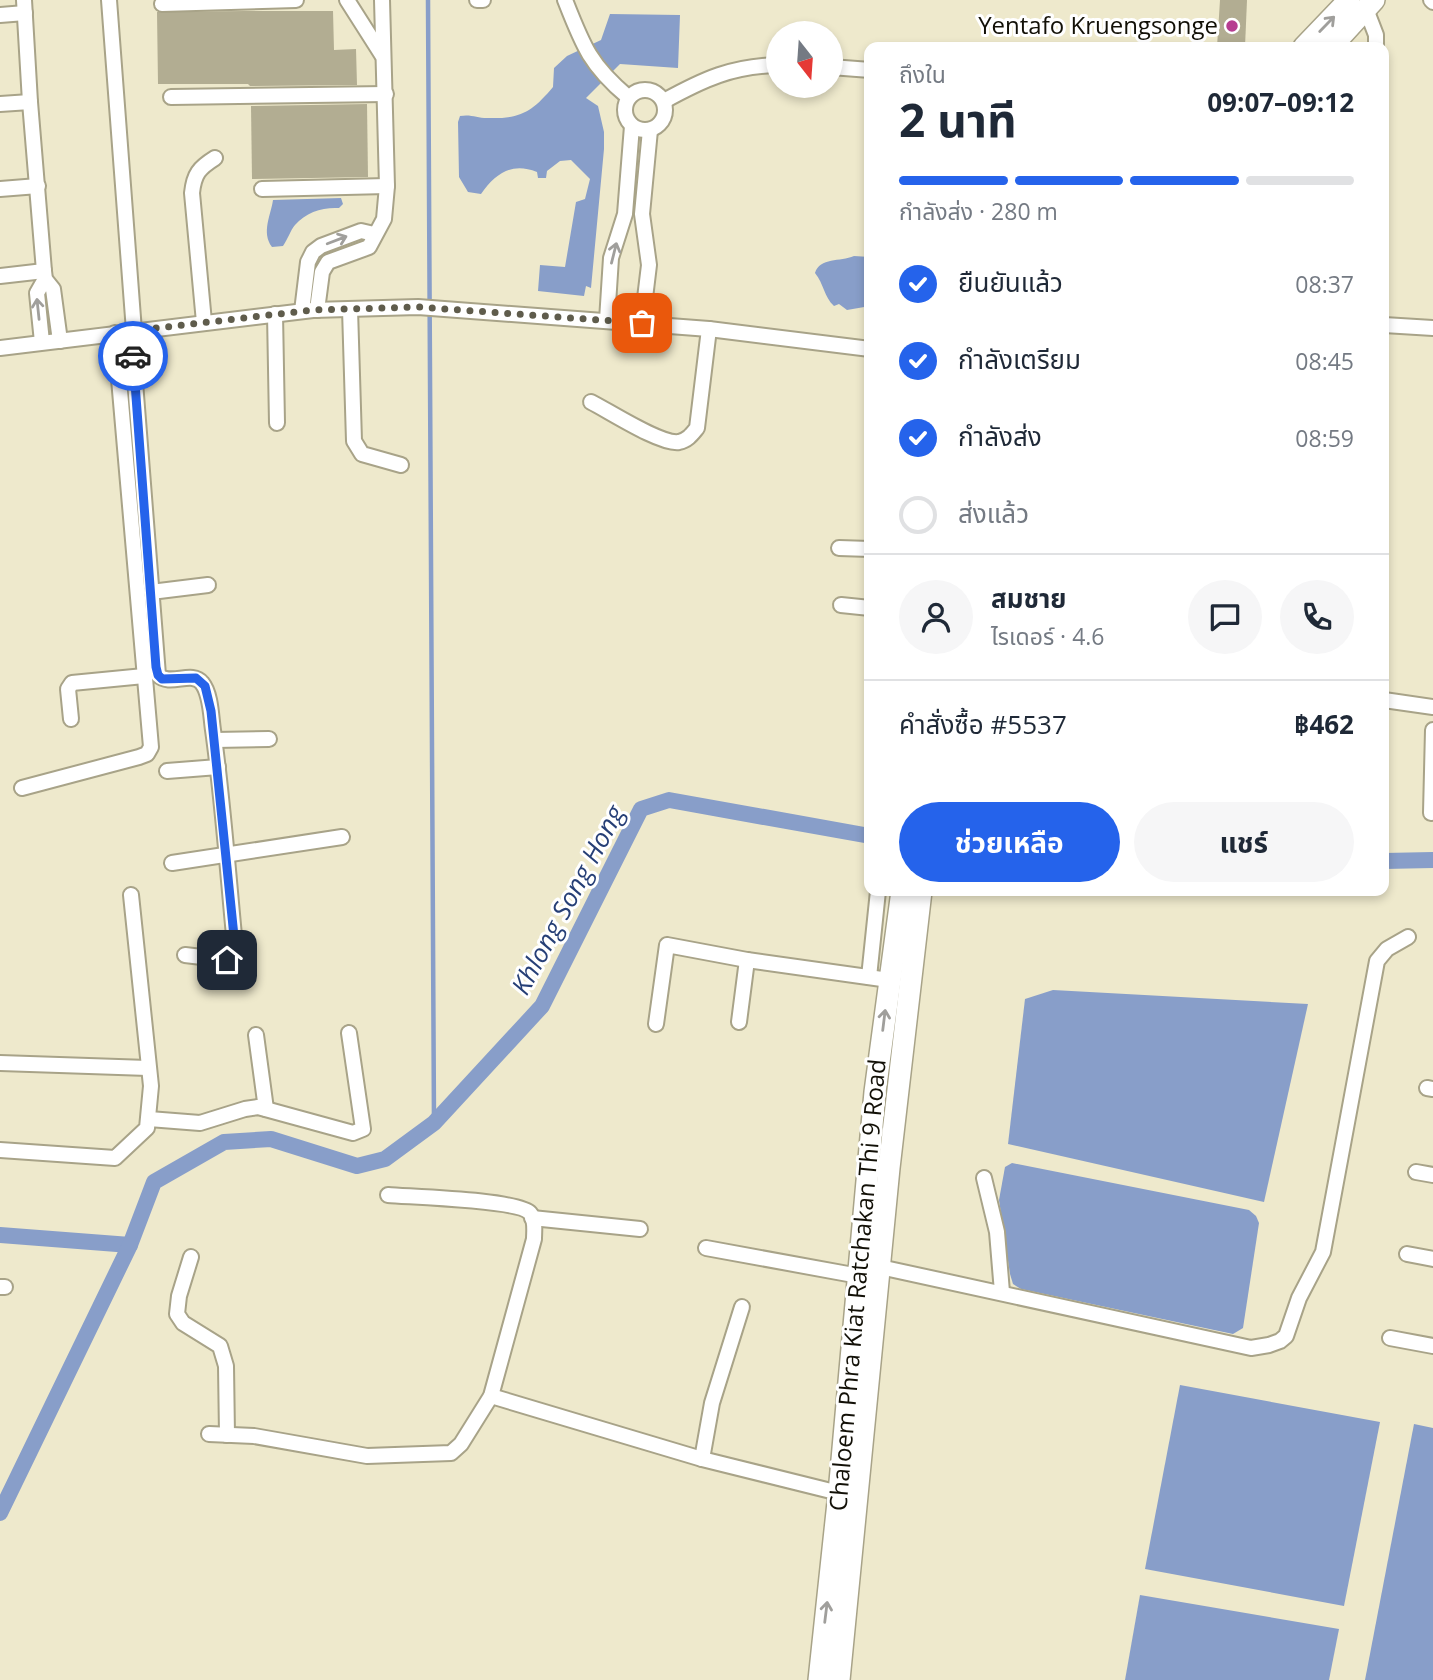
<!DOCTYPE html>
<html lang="th">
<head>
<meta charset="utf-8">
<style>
	body { margin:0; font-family:"Open Sans","Noto Sans Thai",sans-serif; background:#f6f6f7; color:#1f2937; height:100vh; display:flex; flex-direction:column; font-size:26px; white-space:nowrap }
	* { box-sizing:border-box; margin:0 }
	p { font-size:23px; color:#747a83 }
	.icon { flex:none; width:38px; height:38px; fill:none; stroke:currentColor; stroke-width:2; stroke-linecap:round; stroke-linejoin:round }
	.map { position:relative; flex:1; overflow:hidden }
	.sheet { position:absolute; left:864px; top:42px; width:525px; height:854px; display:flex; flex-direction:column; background:#fff; border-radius:14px; box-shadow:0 4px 10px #0003 }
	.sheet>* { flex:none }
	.needle { width:46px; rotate:163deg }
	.controls { position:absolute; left:766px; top:21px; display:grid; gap:14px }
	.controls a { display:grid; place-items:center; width:77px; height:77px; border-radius:50%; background:#fff; box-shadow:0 4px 10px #0003; font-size:35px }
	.pin { position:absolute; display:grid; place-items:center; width:60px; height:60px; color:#fff; margin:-30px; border-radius:14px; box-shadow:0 4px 10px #0006 }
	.courier { position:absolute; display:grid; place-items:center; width:70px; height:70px; margin:-35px; border:5px solid #2563eb; border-radius:50%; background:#fff; color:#222; box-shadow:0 2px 9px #0007 }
	.overview em { font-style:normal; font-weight:700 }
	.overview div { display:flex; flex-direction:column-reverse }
	.overview { display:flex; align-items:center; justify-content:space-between; height:119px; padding:0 35px }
	h1 { font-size:46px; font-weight:700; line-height:52px }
	.bar { display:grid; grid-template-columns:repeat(4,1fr); gap:10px 7px; align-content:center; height:84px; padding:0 35px }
	.bar i { height:9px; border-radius:5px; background:#e0e1e3 }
	.bar .selected { background:#2563eb }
	.bar p { grid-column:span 4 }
	.line { display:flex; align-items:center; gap:18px; padding:0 35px; border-top:2px solid #e0e1e3 }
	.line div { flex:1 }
	.round { display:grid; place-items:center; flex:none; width:74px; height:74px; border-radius:37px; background:#f6f6f7 }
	ol { padding:0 35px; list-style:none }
	li { display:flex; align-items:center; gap:21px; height:77px }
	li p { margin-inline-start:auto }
	li .icon { padding:7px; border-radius:50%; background:#2563eb; color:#fff; stroke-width:4 }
	li:last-child { color:#747a83 }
	li i { width:38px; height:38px; border:4px solid #e0e1e3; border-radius:50% }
	.primary-button { display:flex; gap:14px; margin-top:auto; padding:14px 35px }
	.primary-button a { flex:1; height:80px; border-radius:42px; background:#2563eb; color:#fff; font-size:28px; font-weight:700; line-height:80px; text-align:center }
	.primary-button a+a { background:#f6f6f7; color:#1f2937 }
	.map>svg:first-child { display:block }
	.water { fill:#889ec9 }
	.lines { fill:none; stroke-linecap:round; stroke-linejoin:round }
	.stream { stroke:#889ec9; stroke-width:4.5 }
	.canal { stroke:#889ec9; stroke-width:16 }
	.building { fill:#b2ad92 }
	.street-casing { stroke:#a8a388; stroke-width:18 }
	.secondary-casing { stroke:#a8a388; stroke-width:24 }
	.street { stroke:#fff; stroke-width:14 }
	.secondary { stroke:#fff; stroke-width:21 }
	.oneway { stroke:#a09f9c }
	.done { stroke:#5f5c4c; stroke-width:7; stroke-dasharray:0 12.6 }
	.route { stroke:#2563eb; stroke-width:9 }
	.poi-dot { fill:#b63d90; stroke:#fff; stroke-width:2.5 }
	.labels { text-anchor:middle; stroke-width:6; stroke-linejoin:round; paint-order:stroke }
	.poi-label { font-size:24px; fill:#121007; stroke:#fff; text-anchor:end }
	.street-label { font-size:24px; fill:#121007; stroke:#fff }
	.water-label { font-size:26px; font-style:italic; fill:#263f76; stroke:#fff }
</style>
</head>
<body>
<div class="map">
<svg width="1433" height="1680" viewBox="0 0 1433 1680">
	<rect width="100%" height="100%" fill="#eee9cc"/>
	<!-- water -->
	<g class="water">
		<path d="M610,14L680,15L678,68L620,64L586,98L598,106L604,132V149L591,288L586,286L584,296L538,291L540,265L565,267L576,202L585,199L590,179L571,160L560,161L547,171L546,178H538L537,172C512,162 496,173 481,194L468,192L459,177L458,122L460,116C471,114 477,118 487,118C521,119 532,112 553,87L554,68L567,56L601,40Z"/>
		<path d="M341,198L343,204L339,208C323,207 306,212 295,225C290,231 288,239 283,246L272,247C261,232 271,215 273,200Z"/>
		<path d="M854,256L870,257V306L847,310L839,304L834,306C824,297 824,284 815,273C820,257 840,262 854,256Z"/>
		<path d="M1053,990L1308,1004L1264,1202L1008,1144L1025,999Z"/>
		<path d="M1012,1163L1249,1210L1256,1216L1259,1223L1243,1328L1233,1334L1021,1289L1013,1284L1010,1274L999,1200L1005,1167Z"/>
		<path d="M1180,1385L1380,1422L1344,1606L1145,1569Z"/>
		<path d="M1414,1424L1433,1428V1680H1365Z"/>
		<path d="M1140,1595L1339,1629L1329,1680H1125Z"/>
	</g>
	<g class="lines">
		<!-- stream -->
		<path class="stream" d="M428,0L434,1123"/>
		<!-- canal -->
		<g class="canal">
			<path d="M1384,861L1433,860"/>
			<path d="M0,1235L130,1245"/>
			<path d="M0,1513L130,1245L154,1182L224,1142L271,1139L357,1166L385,1159L434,1123L542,1006L641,809L669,800L870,836"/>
		</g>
	</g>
	<!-- building -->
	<g class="building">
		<path d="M1220,0H1247L1245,47H1217Z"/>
		<path d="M244,11H333L334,50L356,49L357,85L250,86L248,84H158L157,12Z"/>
		<path d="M367,104L368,177L252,179L251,106Z"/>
	</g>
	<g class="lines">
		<!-- street casing -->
		<g class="street-casing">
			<g id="street">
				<path d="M24,0L30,102L44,271L45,279L53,289L60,341"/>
				<path d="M109,0L134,331"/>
				<path d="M347,0L382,55"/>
				<path d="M477,0H483"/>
				<path d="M565,0C583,46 590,65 628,97"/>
				<path d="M1431,0L1433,2"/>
				<path d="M162,4L296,0"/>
				<path d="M1366,9L1376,35V47"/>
				<path d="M0,15L25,13"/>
				<path d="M831,67L870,70"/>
				<circle cx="645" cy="110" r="20"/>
				<path d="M171,97L386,94"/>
				<path d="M664,101C704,79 732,66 779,65"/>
				<path d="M0,104L30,102"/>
				<path d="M0,189L38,186"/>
				<path d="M262,189L387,186"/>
				<path d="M0,276L44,271"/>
				<path d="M350,309L354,441L362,454L401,465"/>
				<path d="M317,310L322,272L328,262L369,247L384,219L387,186L382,0"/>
				<path d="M302,311L308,262L313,252L321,246L361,231L374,234"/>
				<path d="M275,314L277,423"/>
				<path d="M607,320L611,258L625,214L632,126"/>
				<path d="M204,322L192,193C194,174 199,168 215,158"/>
				<path d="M642,323L649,265L642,214L650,130"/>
				<path d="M1384,325L1433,328"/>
				<path d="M131,331L158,675C170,687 192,670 202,683C211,694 211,717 213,730C223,802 228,874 235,946V954L227,960L185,955"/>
				<path d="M42,342L37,293L45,279"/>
				<path d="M0,348L313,310L418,307L709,329L870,349"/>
				<path d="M591,402C609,411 661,445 679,442C688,440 692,434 697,428L709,329"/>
				<path d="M839,548L870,549"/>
				<path d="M151,592L208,585"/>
				<path d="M841,605L870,608"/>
				<path d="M1384,700L1433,707"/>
				<path d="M71,719L68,689L72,683L144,676"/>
				<path d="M215,740L269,739"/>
				<path d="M167,771L218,767"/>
				<path d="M22,788L139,757L147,754L151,747L115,333"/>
				<path d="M1431,813L1433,730"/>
				<path d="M172,863L342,837"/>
				<path d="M869,977L878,891"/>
				<path d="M739,1022L747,960"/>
				<path d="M656,1024L667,945L747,960L889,980"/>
				<path d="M256,1035L266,1109"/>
				<path d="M0,1063L148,1068"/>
				<path d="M1427,1088L1433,1089"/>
				<path d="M149,1119L200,1123L245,1109L258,1107L353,1133L363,1129L349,1033"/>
				<path d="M0,1150L115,1158L147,1128L151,1086L131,895"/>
				<path d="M1416,1172L1433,1175"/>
				<path d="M984,1178L997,1232L1002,1292"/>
				<path d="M532,1218L640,1229"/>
				<path d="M706,1248L859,1276"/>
				<path d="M1407,1254L1433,1259"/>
				<path d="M191,1257L179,1296L177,1314L183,1323L220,1346L226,1366L227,1435"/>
				<path d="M880,1267L1251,1348L1269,1345L1280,1341L1286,1336L1299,1298L1323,1252L1377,961L1387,949L1408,937"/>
				<path d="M0,1287H5"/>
				<path d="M1390,1338L1433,1346"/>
				<path d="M491,1396L702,1459L839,1493"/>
				<path d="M209,1434L254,1436L367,1456L451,1453L461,1444L491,1396L534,1239C534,1231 536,1220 530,1213C519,1200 411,1197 388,1195"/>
				<path d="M702,1459L712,1403L742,1307"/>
			</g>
		</g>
		<!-- secondary casing -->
		<g class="secondary-casing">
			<g id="secondary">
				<path d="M1304,47L1349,0"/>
				<path d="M1331,47L1374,0"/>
				<path d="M819,1680L839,1493L875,1092L902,891"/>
				<path d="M839,1680L889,1168L921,891"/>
			</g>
		</g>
		<!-- street -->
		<use href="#street" class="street"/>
		<!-- secondary -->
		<use href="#secondary" class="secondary"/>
	</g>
	<!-- one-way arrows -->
	<defs><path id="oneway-shaft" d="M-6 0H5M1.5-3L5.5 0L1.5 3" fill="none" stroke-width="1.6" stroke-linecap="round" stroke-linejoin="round" transform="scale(1.75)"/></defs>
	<g class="oneway">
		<use href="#oneway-shaft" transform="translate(1327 24) rotate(-46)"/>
		<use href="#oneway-shaft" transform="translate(337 240) rotate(-21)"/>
		<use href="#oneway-shaft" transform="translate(614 253) rotate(-76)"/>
		<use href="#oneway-shaft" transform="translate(38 309) rotate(-96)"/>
		<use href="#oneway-shaft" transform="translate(884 1020) rotate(-83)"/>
		<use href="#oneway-shaft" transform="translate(826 1612) rotate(-83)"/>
	</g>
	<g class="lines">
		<!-- done -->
		<path class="done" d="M133,356L131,331L313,310L418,307L642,323"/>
		<!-- route -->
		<path class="route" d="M133,356L156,667L158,675L162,679L196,678L205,686L211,711L235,946V954L227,960"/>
	</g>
	<!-- markers -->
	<circle class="poi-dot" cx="1232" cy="26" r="7"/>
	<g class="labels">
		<!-- poi labels -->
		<g class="poi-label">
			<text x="1218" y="34">Yentafo Kruengsonge</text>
		</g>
		<!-- street labels -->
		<g class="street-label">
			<text transform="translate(858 1285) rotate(-85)" y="8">Chaloem Phra Kiat Ratchakan Thi 9 Road</text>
		</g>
		<!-- water labels -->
		<g class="water-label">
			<text transform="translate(568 900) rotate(-62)" y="9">Khlong Song Hong</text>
		</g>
	</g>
</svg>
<div class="controls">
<a><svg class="needle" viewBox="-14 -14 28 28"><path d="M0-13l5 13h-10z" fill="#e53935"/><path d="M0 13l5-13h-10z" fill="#747a83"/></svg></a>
</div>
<div class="pin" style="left:642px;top:323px;background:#ea580c"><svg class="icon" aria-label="bag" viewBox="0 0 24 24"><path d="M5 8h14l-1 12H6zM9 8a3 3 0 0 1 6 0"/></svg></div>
<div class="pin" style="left:227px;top:960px;background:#1f2937"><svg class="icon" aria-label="home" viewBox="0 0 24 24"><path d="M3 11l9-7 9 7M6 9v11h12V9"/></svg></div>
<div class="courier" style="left:133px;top:356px"><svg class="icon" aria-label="car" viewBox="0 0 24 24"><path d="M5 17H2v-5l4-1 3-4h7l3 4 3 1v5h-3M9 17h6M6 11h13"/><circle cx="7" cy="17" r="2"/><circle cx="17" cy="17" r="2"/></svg></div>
<section class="sheet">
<div class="overview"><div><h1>2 นาที</h1><p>ถึงใน</p></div><em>09:07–09:12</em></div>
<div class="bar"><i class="selected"></i><i class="selected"></i><i class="selected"></i><i></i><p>กำลังส่ง · 280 m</p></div>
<ol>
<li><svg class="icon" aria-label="check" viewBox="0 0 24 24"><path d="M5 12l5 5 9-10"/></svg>ยืนยันแล้ว<p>08:37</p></li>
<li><svg class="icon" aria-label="check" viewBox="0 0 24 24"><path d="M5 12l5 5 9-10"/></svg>กำลังเตรียม<p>08:45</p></li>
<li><svg class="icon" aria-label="check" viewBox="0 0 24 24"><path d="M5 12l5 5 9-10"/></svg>กำลังส่ง<p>08:59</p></li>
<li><i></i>ส่งแล้ว</li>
</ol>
<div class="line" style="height:126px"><a class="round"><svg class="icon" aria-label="person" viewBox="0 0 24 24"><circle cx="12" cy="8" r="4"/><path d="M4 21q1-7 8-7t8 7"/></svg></a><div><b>สมชาย</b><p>ไรเดอร์ · 4.6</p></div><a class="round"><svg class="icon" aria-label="chat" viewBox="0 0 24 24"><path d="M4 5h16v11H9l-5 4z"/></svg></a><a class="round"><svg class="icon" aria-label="phone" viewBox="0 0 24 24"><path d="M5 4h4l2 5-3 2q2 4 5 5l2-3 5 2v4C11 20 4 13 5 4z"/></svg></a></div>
<div class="line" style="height:91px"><div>คำสั่งซื้อ #5537</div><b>฿462</b></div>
<div class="primary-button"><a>ช่วยเหลือ</a><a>แชร์</a></div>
</section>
</div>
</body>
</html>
